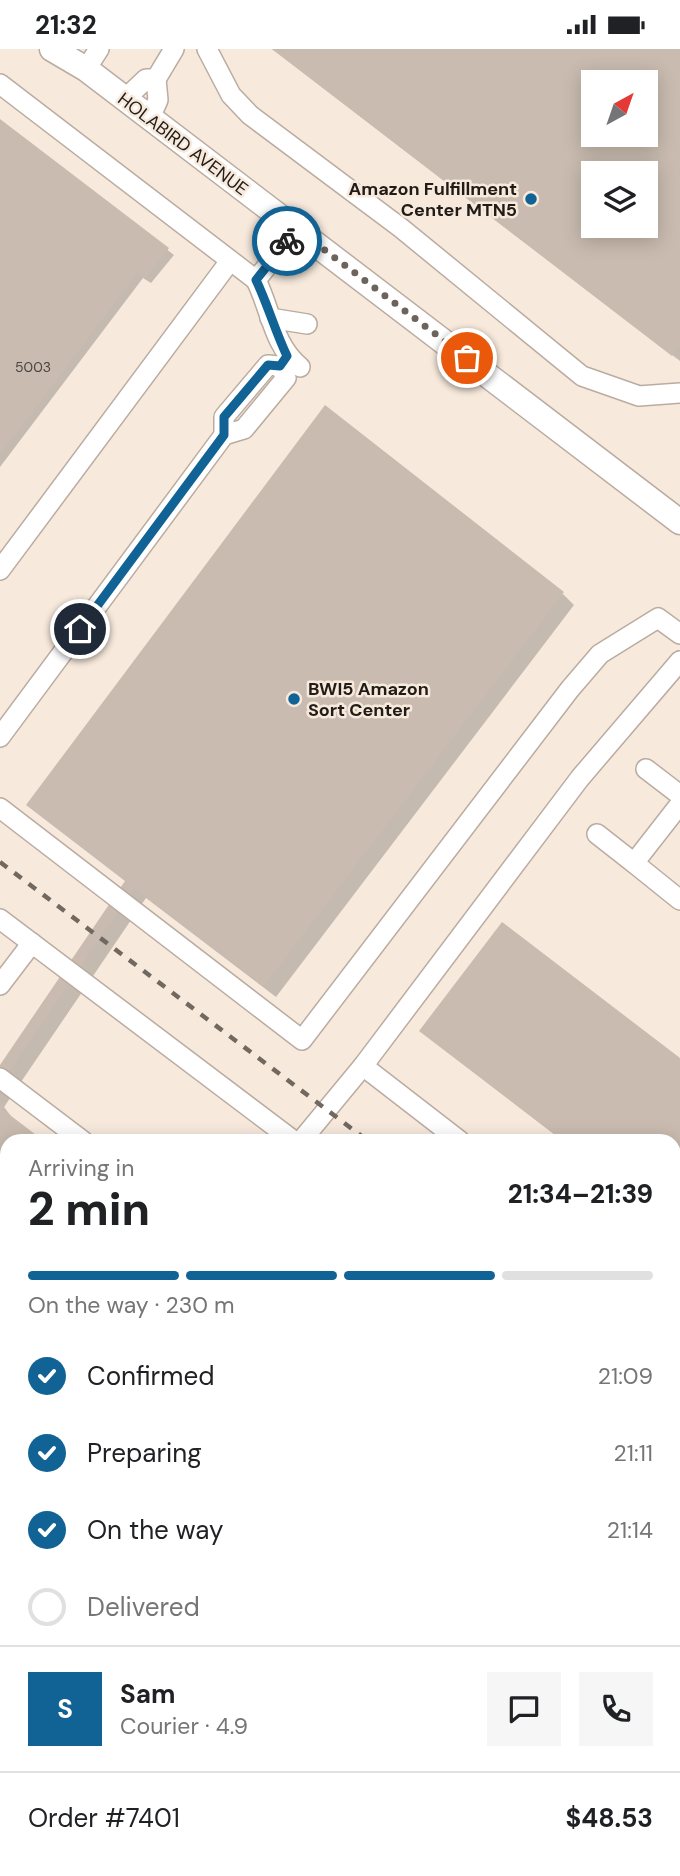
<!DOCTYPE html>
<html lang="en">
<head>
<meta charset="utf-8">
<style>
	body { margin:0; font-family:"DM Sans",sans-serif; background:#f6f6f6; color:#202124; height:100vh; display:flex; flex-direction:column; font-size:26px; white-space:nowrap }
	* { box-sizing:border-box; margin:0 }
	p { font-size:23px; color:#757577 }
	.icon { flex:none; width:38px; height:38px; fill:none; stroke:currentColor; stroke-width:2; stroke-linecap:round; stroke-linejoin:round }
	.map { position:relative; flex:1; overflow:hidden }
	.panel { position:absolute; left:0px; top:1085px; width:681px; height:742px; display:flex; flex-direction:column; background:#fff; border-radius:21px 21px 0 0; box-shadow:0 4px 18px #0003 }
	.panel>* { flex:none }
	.needle { width:46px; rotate:40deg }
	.buttons { position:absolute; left:581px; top:21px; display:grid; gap:14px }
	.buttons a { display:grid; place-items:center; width:77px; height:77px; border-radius:0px; background:#fff; box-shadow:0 4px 18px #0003; font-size:35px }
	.pin { position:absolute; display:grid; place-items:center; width:60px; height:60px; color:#fff; margin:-30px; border:4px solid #fff; border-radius:50%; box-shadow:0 2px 7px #0007 }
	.courier { position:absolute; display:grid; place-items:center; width:70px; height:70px; margin:-35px; border:5px solid #126395; border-radius:50%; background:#fff; color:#222; box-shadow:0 2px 9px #0007 }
	.head em { font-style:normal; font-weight:800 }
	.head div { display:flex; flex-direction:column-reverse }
	.head { display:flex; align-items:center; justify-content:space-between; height:119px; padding:0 28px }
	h1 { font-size:46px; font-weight:800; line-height:52px }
	.bar { display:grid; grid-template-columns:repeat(4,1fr); gap:10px 7px; align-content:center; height:84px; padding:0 28px }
	.bar i { height:9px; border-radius:5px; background:#e0e0e0 }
	.bar .on { background:#126395 }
	.bar p { grid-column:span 4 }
	.line { display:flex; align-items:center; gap:18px; padding:0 28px; border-top:2px solid #e0e0e0 }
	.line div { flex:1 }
	.round { display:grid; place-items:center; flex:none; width:74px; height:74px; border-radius:0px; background:#f6f6f6 }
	ol { padding:0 28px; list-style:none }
	li { display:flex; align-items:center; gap:21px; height:77px }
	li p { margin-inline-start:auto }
	li .icon { padding:7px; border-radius:50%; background:#126395; color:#fff; stroke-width:4 }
	li:last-child { color:#757577 }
	li i { width:38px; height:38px; border:4px solid #e0e0e0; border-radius:50% }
	.status { display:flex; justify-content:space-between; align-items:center; height:49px; padding:0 35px; background:#fff; direction:ltr }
	.status svg { height:19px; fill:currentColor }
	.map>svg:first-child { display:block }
	.shadow { fill:#0003; fill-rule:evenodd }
	.building { fill:#c9bbaf; fill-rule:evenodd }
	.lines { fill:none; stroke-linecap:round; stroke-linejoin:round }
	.minor-casing { stroke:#baaca0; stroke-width:22 }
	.major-casing { stroke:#baaca0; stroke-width:27 }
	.minor { stroke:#fff; stroke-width:19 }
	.major { stroke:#fff; stroke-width:24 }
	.rail { stroke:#716860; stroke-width:4.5; stroke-dasharray:9 9; stroke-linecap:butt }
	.done { stroke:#6c645c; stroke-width:7; stroke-dasharray:0 12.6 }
	.route { stroke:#126395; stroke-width:9 }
	.poi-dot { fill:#126395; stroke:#f7e9dc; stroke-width:2.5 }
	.labels { text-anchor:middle; stroke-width:5; stroke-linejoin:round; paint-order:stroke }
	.number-label { font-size:14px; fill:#4b443d }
	.street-label { font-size:18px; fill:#211c17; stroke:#f7e9dc }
	.poi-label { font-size:18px; font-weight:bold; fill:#211c17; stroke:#f7e9dc; text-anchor:end }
</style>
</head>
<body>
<div class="status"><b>21:32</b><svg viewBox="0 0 49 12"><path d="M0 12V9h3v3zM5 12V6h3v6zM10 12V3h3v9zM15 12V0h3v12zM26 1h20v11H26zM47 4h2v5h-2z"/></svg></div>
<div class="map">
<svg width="680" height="1827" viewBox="0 0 680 1827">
	<rect width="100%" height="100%" fill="#f7e9dc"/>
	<!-- shadow -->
	<g class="shadow">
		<path d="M272,0H680V312ZM593,33H646V86H593ZM593,124H646V177H593Z"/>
		<path d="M0,72L174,206L151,234L143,229L0,418Z"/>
		<path d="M563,545L574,556L276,948L146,849L4,1058L14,1071L41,1092H7V1539L0,1534V1020L127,833L29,756Z"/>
		<path d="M421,982L680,1011V1181L674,1176V1092H563Z"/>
	</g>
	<!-- building -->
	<g class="building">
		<path d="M272,0H680V297L672,307ZM593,33H646V86H593ZM593,124H646V177H593Z"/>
		<path d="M0,70L169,199L145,230L137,225L0,406Z"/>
		<path d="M325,356L564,543L264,937L134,839L0,1036V1016L125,832L26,756Z"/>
		<path d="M502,873L680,1009V1181L674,1176V1092H563L419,982Z"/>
		<path d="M0,1053L5,1057L2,1060L44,1092H7V1538L0,1533Z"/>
	</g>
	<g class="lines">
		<!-- minor casing -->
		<g class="minor-casing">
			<g id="minor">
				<path d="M207,0L231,46L250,66L401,179L582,327L639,347L680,344"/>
				<path d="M86,20L99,0"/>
				<path d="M156,30L174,0"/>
				<path d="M0,35L256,231L297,180"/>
				<path d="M125,50L146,30H156L158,51L150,69"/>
				<path d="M256,231C271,261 273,296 300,318"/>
				<path d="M270,269L307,275"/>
				<path d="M224,386V368L268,316L280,317"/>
				<path d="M0,521L230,212"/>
				<path d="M0,688L224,386L244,380L286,329L280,317"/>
				<path d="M646,720L680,746"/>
				<path d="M680,755L634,814L680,851"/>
				<path d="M0,759L302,991L570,640L600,605L658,569L680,585"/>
				<path d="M597,785L634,814"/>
				<path d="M0,870L294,1092"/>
				<path d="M0,936L32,894"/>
				<path d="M363,1017L460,1092"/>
				<path d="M0,1029L83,1092"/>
				<path d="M301,1092L363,1017L580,729L680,612"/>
				<path d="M674,1202L680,1209"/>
				<path d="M674,1238L680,1228"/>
				<path d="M674,1277L680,1269"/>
				<path d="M674,1390L676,1400L674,1412"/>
				<path d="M0,1617L7,1622"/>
				<path d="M674,1629L680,1634"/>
				<path d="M674,1775L680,1767"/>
				<path d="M418,1820L435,1827"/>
				<path d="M631,1827L637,1820"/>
			</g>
		</g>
		<!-- major casing -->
		<g class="major-casing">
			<g id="major">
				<path d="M52,0L86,20L680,473"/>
				<path d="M674,1601L680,1594"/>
				<path d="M0,1802L7,1807"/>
				<path d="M24,1820L34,1827"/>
				<path d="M482,1827L487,1820"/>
			</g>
		</g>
		<!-- minor -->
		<use href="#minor" class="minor"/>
		<!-- major -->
		<use href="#major" class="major"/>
		<!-- rail -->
		<g class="rail">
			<path d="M0,813L368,1092"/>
			<path d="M674,1326L680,1331"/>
		</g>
	</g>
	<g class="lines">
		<!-- done -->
		<path class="done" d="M287,192L297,180L467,309"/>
		<!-- route -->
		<path class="route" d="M80,580L224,386V368L268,316L280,317L287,307C275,282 268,256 256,231L287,192"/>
	</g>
	<!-- markers -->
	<g class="poi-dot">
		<circle cx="531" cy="150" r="7"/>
		<circle cx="294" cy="650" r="7"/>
	</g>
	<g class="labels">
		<!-- number labels -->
		<g class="number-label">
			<text x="33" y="323">5003</text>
		</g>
		<!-- street labels -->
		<g class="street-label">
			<text transform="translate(183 95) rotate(37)" y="6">HOLABIRD AVENUE</text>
		</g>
		<!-- poi labels -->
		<g class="poi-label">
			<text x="517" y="146">Amazon Fulfillment<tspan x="517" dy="21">Center MTN5</tspan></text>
			<text x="308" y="646" text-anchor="start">BWI5 Amazon<tspan x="308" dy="21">Sort Center</tspan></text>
		</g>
	</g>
</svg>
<div class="buttons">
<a><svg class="needle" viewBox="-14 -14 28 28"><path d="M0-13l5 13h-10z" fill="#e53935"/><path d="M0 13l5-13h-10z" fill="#757577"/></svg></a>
<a><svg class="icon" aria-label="layers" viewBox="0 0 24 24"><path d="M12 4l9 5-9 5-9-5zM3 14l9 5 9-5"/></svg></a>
</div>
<div class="pin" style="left:467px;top:309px;background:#ea580c"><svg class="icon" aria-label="bag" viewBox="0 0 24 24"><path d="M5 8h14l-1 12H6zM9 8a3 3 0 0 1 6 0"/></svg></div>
<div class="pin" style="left:80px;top:580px;background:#1f2937"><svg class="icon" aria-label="home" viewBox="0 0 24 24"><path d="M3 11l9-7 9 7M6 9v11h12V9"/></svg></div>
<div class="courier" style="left:287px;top:192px"><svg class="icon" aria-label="bike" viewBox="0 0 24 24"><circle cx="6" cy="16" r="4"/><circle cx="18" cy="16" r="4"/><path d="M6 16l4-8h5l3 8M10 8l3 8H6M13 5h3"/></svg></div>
<section class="panel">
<div class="head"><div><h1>2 min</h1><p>Arriving in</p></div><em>21:34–21:39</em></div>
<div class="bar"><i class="on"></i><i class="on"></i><i class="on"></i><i></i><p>On the way · 230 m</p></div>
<ol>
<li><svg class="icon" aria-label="check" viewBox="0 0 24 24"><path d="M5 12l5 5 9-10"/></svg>Confirmed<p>21:09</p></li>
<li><svg class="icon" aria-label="check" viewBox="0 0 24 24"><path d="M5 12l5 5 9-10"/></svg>Preparing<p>21:11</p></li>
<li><svg class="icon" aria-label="check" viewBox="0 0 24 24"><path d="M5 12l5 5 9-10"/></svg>On the way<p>21:14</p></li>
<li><i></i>Delivered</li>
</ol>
<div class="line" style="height:126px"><b class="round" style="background:#126395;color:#fff">S</b><div><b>Sam</b><p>Courier · 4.9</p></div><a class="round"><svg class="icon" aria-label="chat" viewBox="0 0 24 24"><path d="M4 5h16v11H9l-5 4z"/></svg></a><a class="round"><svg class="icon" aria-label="phone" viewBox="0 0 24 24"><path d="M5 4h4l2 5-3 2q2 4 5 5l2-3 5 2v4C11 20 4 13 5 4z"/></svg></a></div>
<div class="line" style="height:91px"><div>Order #7401</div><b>$48.53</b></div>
</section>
</div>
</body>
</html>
